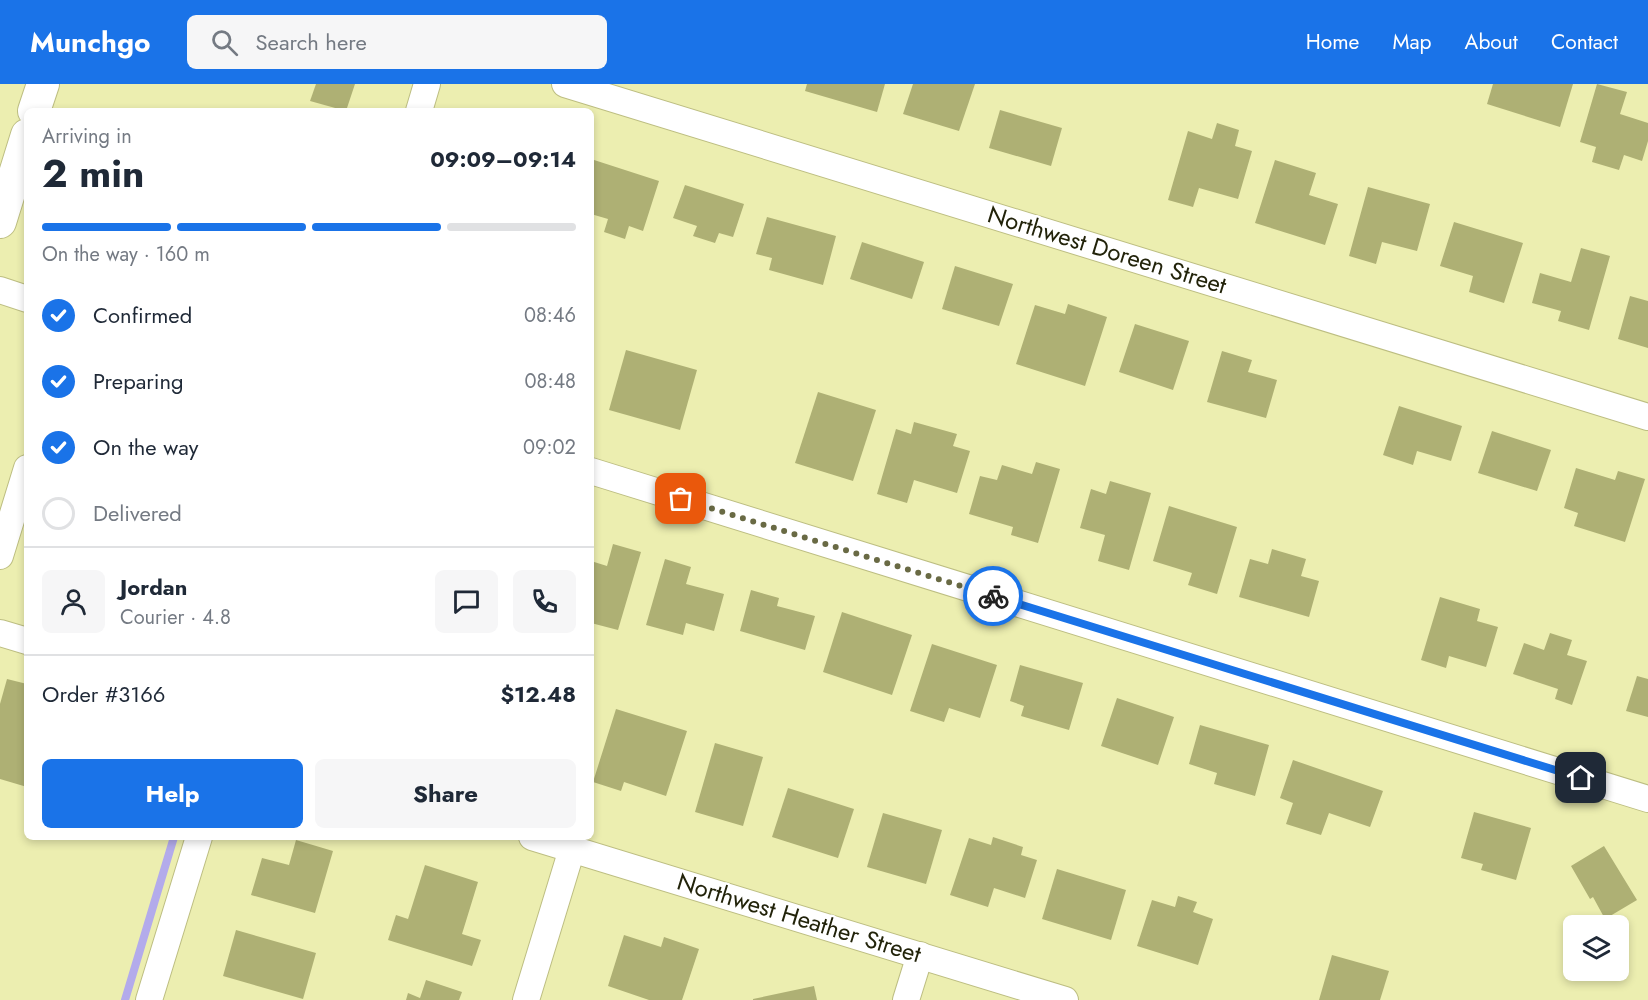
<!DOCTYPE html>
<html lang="en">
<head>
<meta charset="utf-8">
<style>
	body { margin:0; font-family:Jost,sans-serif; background:#f6f6f7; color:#1f2937; height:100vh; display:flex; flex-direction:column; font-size:22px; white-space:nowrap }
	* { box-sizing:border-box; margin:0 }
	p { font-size:20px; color:#747a83 }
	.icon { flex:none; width:33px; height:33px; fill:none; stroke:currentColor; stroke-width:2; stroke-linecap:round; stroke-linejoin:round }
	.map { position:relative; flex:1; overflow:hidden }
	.sheet { position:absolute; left:24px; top:24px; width:570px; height:732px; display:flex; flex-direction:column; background:#fff; border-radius:9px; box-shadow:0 3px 9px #0003 }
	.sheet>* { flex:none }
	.controls { position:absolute; left:1563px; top:831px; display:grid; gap:12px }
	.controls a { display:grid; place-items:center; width:66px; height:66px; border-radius:9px; background:#fff; box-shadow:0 3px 9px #0003; font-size:30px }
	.pin { position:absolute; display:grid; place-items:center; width:51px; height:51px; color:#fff; margin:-26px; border-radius:12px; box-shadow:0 3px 9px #0006 }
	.courier { position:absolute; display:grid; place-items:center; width:60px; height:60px; margin:-30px; border:4px solid #1a73e8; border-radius:50%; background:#fff; color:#222; box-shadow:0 2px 8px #0007 }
	.overview em { font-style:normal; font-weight:700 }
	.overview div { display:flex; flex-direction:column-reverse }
	.overview { display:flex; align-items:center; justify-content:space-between; height:102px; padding:0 18px }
	h1 { font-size:39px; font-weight:700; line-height:45px }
	.bar { display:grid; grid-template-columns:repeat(4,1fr); gap:9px 6px; align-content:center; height:72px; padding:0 18px }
	.bar i { height:8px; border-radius:4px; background:#e0e1e3 }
	.bar .selected { background:#1a73e8 }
	.bar p { grid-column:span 4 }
	.line { display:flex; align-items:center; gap:15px; padding:0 18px; border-top:2px solid #e0e1e3 }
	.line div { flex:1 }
	.round { display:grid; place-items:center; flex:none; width:63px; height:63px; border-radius:9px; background:#f6f6f7 }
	ol { padding:0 18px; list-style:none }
	li { display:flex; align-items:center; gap:18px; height:66px }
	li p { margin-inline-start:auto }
	li .icon { padding:6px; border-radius:50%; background:#1a73e8; color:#fff; stroke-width:4 }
	li:last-child { color:#747a83 }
	li i { width:33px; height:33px; border:3px solid #e0e1e3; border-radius:50% }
	.primary-button { display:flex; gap:12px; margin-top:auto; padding:12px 18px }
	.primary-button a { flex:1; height:69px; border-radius:9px; background:#1a73e8; color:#fff; font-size:24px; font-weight:700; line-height:69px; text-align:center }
	.primary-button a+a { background:#f6f6f7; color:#1f2937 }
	header { display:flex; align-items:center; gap:36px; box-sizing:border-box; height:84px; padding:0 30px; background:#1a73e8; color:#fff }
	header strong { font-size:28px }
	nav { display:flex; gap:33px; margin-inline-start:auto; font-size:21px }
	.search { width:420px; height:54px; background:#f6f6f7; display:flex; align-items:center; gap:15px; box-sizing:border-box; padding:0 21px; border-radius:9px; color:#747a83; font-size:22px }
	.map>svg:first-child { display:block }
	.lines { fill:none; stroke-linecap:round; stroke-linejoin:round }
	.stream { stroke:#b3abeb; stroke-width:8 }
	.building { fill:#aeb074 }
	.minor-casing { stroke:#bdbe82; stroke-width:28 }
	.major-casing { stroke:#bdbe82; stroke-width:34 }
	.minor { stroke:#fff; stroke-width:26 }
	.major { stroke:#fff; stroke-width:32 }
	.done { stroke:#696a44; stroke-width:6; stroke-dasharray:0 10.8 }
	.route { stroke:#1a73e8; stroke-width:8 }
	.labels { text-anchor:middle; stroke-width:4.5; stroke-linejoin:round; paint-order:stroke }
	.street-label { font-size:24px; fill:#22230a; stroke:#fff }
</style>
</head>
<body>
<header>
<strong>Munchgo</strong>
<div class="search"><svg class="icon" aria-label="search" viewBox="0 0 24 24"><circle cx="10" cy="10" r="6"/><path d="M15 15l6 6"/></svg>Search here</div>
<nav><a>Home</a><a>Map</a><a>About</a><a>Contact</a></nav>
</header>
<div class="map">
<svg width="1648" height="916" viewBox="0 0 1648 916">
	<rect width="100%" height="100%" fill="#eceeb0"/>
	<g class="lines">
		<!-- stream -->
		<path class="stream" d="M125,916L174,753"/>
	</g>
	<!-- building -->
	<g class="building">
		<path d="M316,0H355L346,27L310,17Z"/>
		<path d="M807,0H885L877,28L805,7Z"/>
		<path d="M913,0H975L959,47L903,30Z"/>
		<path d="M1493,0H1573L1560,43L1487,20Z"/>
		<path d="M1597,0L1627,8L1620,30L1648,39V57L1642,77L1624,71L1619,86L1592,78L1596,63L1580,58Z"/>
		<path d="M1000,26L1062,44L1051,82L989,64Z"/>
		<path d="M1217,39L1239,46L1235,62L1252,67L1238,115L1199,104L1193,123L1168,116L1188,47L1212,55Z"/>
		<path d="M591,75L659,97L643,147L629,142L625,155L604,148L608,135L591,130Z"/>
		<path d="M1275,76L1316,89L1309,111L1338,120L1325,161L1255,139Z"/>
		<path d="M685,101L744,120L733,153L719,149L715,159L693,152L697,142L673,134Z"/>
		<path d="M1368,103L1430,120L1417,167L1382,158L1376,180L1349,172Z"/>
		<path d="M767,133L836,152L823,201L769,186L772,174L756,170Z"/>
		<path d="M1454,138L1523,159L1504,219L1469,208L1473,192L1440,182Z"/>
		<path d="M862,158L924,178L912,215L850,195Z"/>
		<path d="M1581,164L1610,172L1589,246L1558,237L1561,227L1532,219L1540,189L1571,198Z"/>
		<path d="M955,182L1013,200L999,242L942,225Z"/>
		<path d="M1630,212L1648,217V264L1618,255Z"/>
		<path d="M1068,220L1107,233L1085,302L1016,280L1035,221L1065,230Z"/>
		<path d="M1135,240L1189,257L1173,306L1119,288Z"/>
		<path d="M626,266L697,286L680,346L609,326Z"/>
		<path d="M1222,267L1252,276L1248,288L1277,296L1266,334L1207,318Z"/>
		<path d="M818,308L876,326L853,397L795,379Z"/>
		<path d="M1399,322L1462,342L1451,377L1417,367L1413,381L1383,371Z"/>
		<path d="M914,338L957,350L953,362L970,367L957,409L914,396L907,419L877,410L896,345L911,350Z"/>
		<path d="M1492,347L1551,366L1537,407L1478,389Z"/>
		<path d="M1036,378L1060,385L1038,459L1011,451L1013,443L969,430L980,392L997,396L1002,381L1032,390Z"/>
		<path d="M1576,384L1615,396L1618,387L1645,395L1625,458L1574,442L1578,429L1564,424Z"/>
		<path d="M1110,397L1151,409L1129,486L1098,477L1105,451L1080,444L1091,405L1106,410Z"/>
		<path d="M1169,422L1237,443L1217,510L1188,501L1192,489L1153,477Z"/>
		<path d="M613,460L641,468L618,546L591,539V477L607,482Z"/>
		<path d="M1272,465L1306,475L1301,492L1319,497L1309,533L1239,513L1250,475L1268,480Z"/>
		<path d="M665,475L691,483L686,500L724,510L714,547L686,539L683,551L646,541Z"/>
		<path d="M751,506L779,514L777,522L815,532L805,566L740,547Z"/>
		<path d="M1440,513L1480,525L1477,537L1498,543L1486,583L1449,572L1446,584L1421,576Z"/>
		<path d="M842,528L912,551L892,611L823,588Z"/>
		<path d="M1550,549L1572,556L1567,571L1587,577L1572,621L1555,615L1558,605L1513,590L1524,559L1544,566Z"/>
		<path d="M932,560L997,581L980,634L949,624L944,638L910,627Z"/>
		<path d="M1020,581L1083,599L1069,646L1021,632L1024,622L1010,617Z"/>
		<path d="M1637,592L1648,595V633L1626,627Z"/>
		<path d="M7,595L27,600V703L0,695V620Z"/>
		<path d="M1117,614L1174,633L1158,681L1101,662Z"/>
		<path d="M616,625L687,647L666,712L624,698L621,707L593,698Z"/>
		<path d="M1200,641L1269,661L1255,712L1214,700L1217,689L1189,680Z"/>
		<path d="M715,659L763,673L743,742L695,728Z"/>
		<path d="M1293,676L1383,707L1370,743L1329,729L1321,751L1286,740L1293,719L1280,714Z"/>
		<path d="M788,704L854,725L838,774L772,753Z"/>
		<path d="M1474,728L1531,744L1516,796L1481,786L1483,780L1461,774Z"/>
		<path d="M883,729L942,746L926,800L867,783Z"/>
		<path d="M993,753L1023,763L1021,771L1037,776L1025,814L994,804L988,823L950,811L969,754L991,761Z"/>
		<path d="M296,756L333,767L315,829L251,811L262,774L289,781Z"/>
		<path d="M1604,762L1637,816L1605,835L1593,813L1590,815L1571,782Z"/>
		<path d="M425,781L478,798L462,850L481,856L472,882L388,856L396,831L408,835Z"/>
		<path d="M1057,785L1126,806L1111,856L1042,835Z"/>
		<path d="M1178,812L1197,818L1193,828L1213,835L1198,881L1137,862L1152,816L1175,823Z"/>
		<path d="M236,846L316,869L303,915L223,892Z"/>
		<path d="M624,851L661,863L664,853L699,865L682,916H649L608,902Z"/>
		<path d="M1332,871L1389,887L1380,916H1319Z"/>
		<path d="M426,896L462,908L459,916H406L408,909L420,914Z"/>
		<path d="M814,902L817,916H753V915Z"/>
	</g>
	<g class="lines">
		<!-- minor casing -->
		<g class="minor-casing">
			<g id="minor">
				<path d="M565,0L1648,333"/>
				<path d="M419,27L427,0"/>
				<path d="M0,206L27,215"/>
				<path d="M591,387L1648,715"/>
				<path d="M0,472L27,384"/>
				<path d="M0,549L27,557"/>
				<path d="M532,753L1065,916"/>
				<path d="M149,916L199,753"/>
				<path d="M526,916L572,765"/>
				<path d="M906,916L920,871"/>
			</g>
		</g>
		<!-- major casing -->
		<g class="major-casing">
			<g id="major">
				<path d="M34,27L43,0"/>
				<path d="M0,138L27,51"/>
			</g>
		</g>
		<!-- minor -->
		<use href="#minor" class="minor"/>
		<!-- major -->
		<use href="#major" class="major"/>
	</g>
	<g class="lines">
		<!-- done -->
		<path class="done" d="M681,415L993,512"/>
		<!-- route -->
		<path class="route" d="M993,512L1581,694"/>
	</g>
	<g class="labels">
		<!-- street labels -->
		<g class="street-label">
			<text transform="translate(1107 166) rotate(17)" y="8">Northwest Doreen Street</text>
			<text transform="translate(799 834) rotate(17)" y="8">Northwest Heather Street</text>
		</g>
	</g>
</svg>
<div class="controls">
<a><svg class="icon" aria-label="layers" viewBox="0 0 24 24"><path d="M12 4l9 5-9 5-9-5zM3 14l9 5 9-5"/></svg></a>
</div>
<div class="pin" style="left:681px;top:415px;background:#ea580c"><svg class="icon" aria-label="bag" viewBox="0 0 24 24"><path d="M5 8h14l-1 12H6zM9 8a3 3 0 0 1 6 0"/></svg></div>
<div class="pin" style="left:1581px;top:694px;background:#1f2937"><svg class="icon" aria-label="home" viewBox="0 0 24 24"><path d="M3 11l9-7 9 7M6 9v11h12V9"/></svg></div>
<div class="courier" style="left:993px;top:512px"><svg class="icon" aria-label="bike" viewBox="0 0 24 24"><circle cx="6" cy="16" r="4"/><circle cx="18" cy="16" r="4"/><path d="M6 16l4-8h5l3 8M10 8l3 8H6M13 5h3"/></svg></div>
<section class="sheet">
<div class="overview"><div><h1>2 min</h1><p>Arriving in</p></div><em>09:09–09:14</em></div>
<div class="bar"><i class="selected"></i><i class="selected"></i><i class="selected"></i><i></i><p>On the way · 160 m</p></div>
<ol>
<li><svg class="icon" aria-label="check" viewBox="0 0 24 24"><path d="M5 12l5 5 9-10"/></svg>Confirmed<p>08:46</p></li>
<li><svg class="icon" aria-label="check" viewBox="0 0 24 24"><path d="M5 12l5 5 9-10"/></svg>Preparing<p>08:48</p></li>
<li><svg class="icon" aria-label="check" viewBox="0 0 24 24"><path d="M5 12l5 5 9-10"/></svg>On the way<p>09:02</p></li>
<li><i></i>Delivered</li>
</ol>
<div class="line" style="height:108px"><a class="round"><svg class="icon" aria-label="person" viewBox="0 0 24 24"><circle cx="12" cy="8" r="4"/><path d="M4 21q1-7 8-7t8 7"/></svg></a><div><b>Jordan</b><p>Courier · 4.8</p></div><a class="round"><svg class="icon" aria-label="chat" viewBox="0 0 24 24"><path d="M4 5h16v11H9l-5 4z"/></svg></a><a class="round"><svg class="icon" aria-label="phone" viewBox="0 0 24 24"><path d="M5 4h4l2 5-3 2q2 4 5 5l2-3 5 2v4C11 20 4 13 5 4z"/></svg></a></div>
<div class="line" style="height:78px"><div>Order #3166</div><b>$12.48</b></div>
<div class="primary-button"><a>Help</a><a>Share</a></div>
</section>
</div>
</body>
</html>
